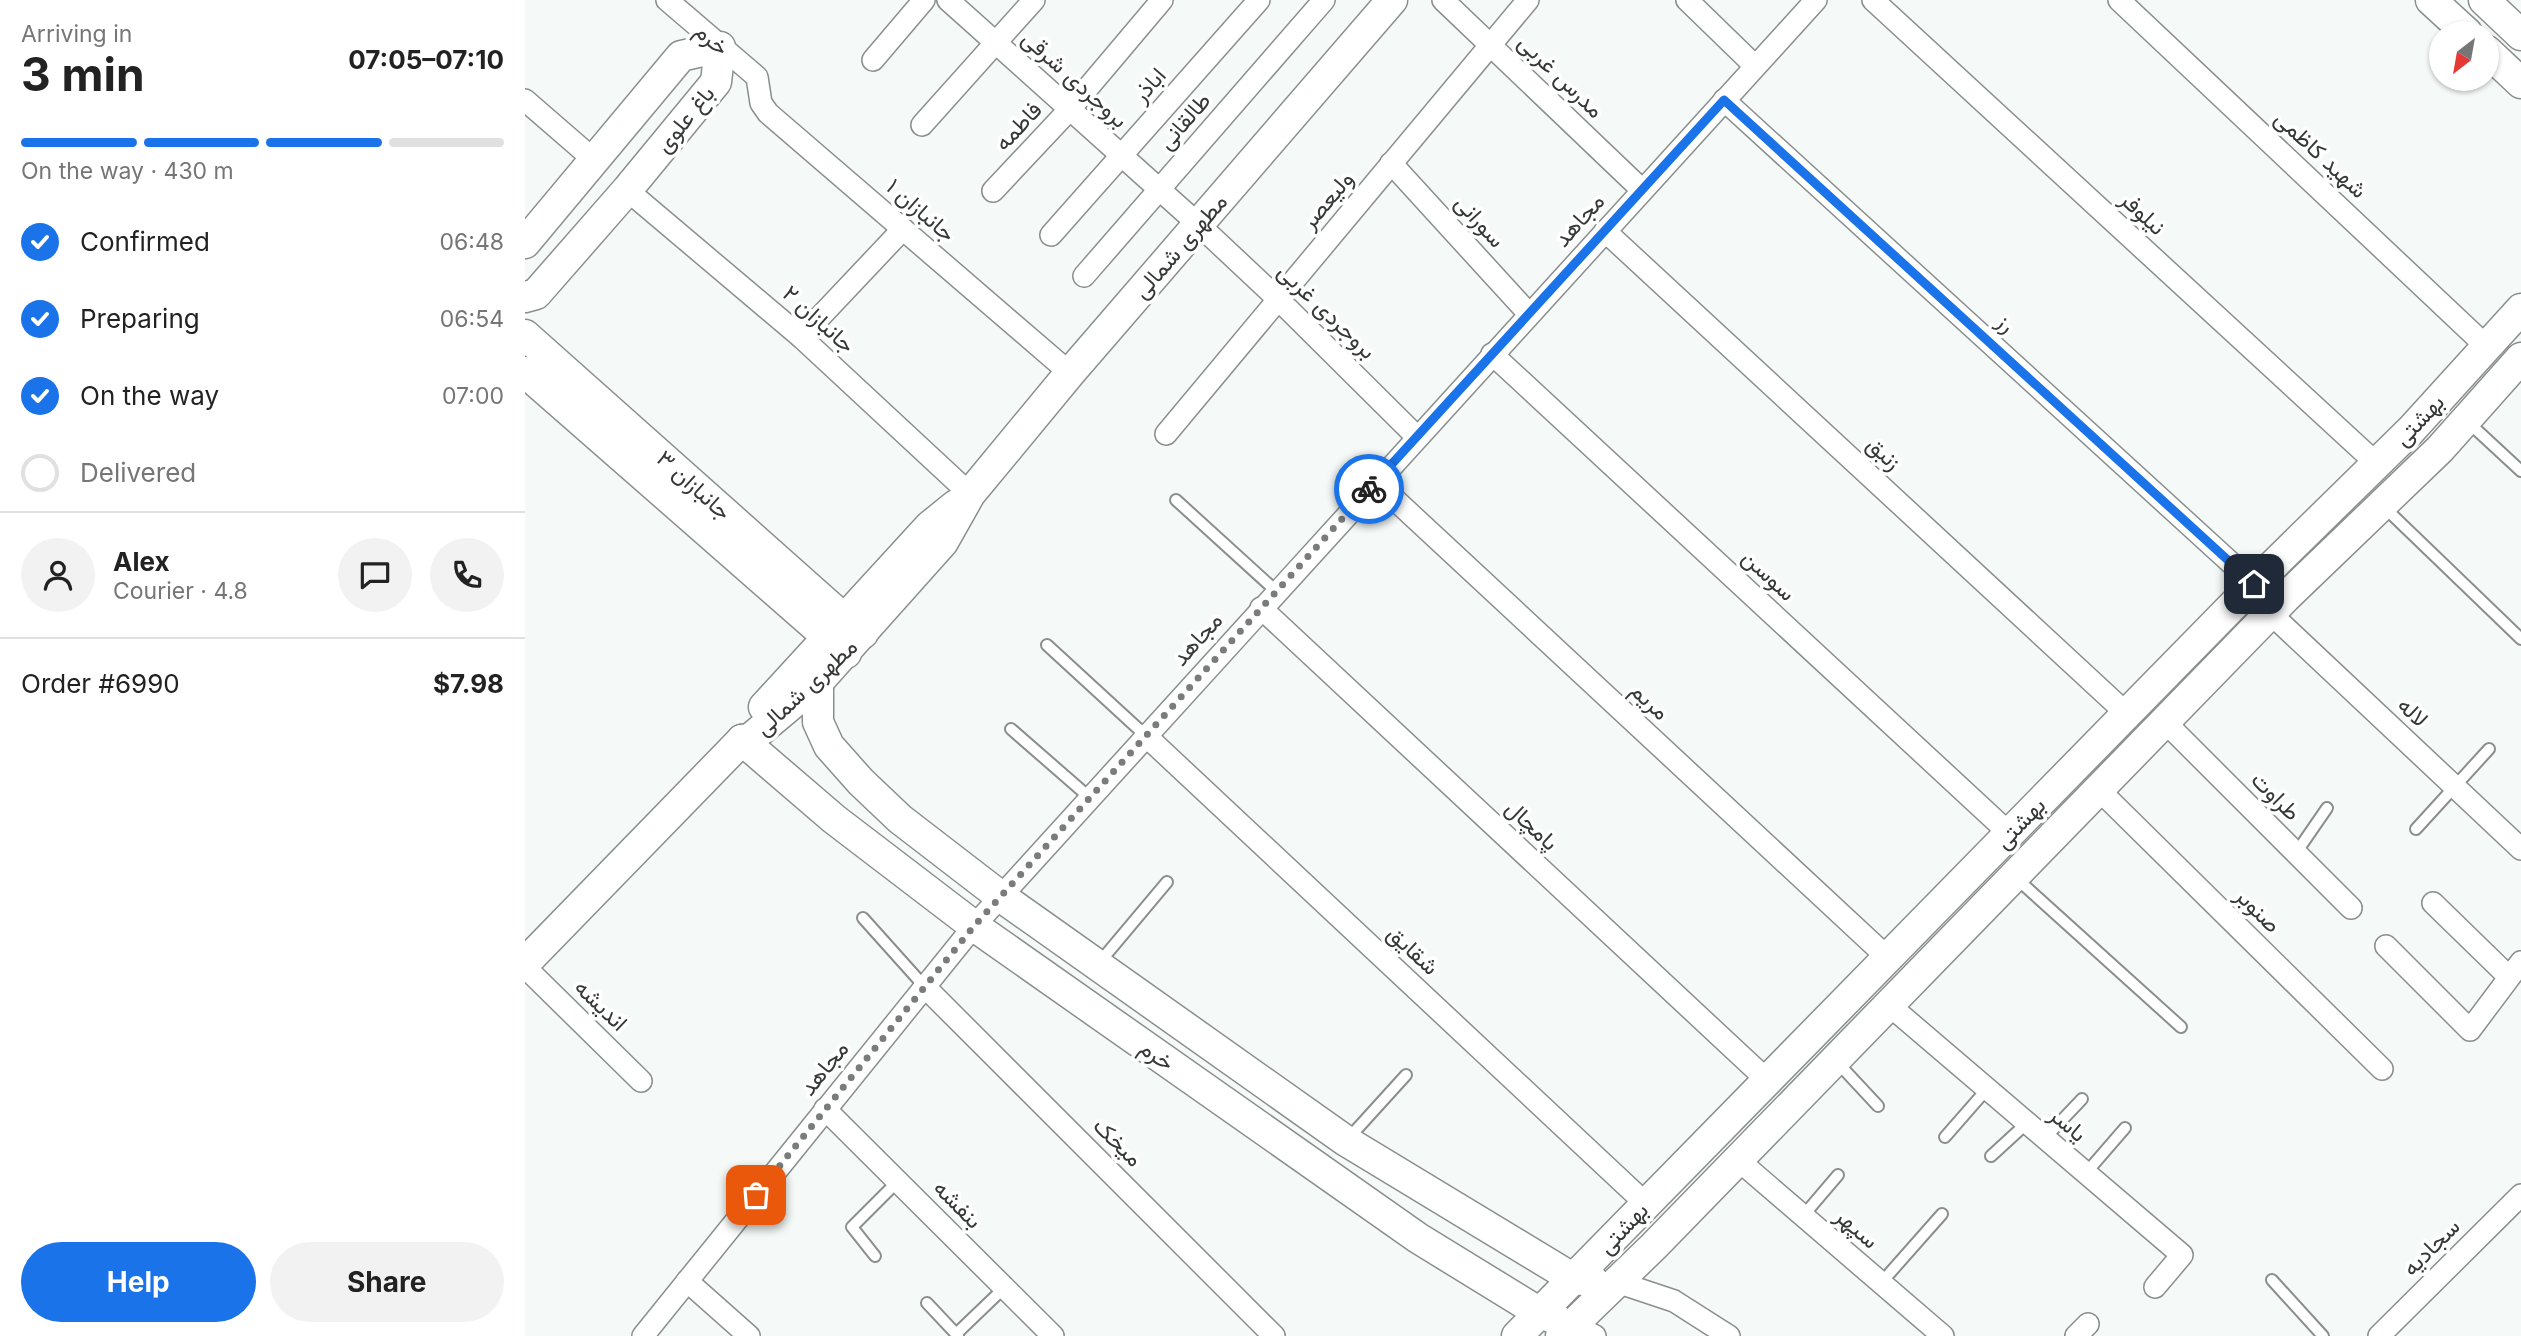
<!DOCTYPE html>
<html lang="en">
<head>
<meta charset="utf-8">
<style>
	body { margin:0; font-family:Inter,Vazirmatn,sans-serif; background:#f2f2f2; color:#222; height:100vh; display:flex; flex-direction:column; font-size:26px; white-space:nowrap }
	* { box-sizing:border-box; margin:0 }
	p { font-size:23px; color:#767676 }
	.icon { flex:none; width:38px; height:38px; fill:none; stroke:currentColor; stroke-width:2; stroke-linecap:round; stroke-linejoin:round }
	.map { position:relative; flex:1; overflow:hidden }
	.drawer { display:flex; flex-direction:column; background:#fff; width:525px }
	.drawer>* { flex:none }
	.needle { width:46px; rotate:211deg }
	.tools { position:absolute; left:1904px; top:21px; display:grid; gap:14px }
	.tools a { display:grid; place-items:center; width:70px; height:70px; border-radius:50%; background:#fff; box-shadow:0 2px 5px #0004; font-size:35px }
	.pin { position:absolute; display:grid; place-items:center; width:60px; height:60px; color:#fff; margin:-30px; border-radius:14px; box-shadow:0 4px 10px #0006 }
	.courier { position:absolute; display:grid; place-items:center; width:70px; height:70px; margin:-35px; border:5px solid #1a73e8; border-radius:50%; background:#fff; color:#222; box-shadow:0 2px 9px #0007 }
	.head em { font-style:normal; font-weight:700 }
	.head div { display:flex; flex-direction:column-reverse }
	.head { display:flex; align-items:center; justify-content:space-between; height:119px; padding:0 21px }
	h1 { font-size:46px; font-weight:700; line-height:52px }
	.bar { display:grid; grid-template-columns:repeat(4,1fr); gap:10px 7px; align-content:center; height:84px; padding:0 21px }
	.bar i { height:9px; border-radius:5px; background:#e0e0e0 }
	.bar .current { background:#1a73e8 }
	.bar p { grid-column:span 4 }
	.line { display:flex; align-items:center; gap:18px; padding:0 21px; border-top:2px solid #e0e0e0 }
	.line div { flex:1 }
	.round { display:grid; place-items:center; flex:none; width:74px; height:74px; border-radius:37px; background:#f2f2f2 }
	ol { padding:0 21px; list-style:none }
	li { display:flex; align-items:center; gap:21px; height:77px }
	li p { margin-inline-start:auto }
	li .icon { padding:7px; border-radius:50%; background:#1a73e8; color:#fff; stroke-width:4 }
	li:last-child { color:#767676 }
	li i { width:38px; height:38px; border:4px solid #e0e0e0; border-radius:50% }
	.action { display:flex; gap:14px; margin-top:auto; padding:14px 21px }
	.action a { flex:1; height:80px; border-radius:42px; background:#1a73e8; color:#fff; font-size:28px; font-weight:700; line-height:80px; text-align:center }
	.action a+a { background:#f2f2f2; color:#222 }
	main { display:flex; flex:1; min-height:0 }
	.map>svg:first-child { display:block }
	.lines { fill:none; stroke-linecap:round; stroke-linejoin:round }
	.lane-casing { stroke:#8a8f8d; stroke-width:14 }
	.street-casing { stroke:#8a8f8d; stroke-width:24 }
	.secondary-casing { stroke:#8a8f8d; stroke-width:33 }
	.lane { stroke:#fff; stroke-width:10 }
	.street { stroke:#fff; stroke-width:21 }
	.secondary { stroke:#fff; stroke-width:30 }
	.done { stroke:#797c7b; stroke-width:7; stroke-dasharray:0 12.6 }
	.route { stroke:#1a73e8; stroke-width:9 }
	.labels { text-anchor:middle; stroke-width:7; stroke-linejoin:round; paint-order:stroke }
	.street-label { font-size:23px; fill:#363837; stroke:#fff }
</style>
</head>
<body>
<main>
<section class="drawer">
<div class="head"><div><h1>3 min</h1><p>Arriving in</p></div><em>07:05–07:10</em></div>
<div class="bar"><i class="current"></i><i class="current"></i><i class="current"></i><i></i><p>On the way · 430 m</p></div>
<ol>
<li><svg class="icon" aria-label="check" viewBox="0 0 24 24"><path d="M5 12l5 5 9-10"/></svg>Confirmed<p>06:48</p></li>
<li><svg class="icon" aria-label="check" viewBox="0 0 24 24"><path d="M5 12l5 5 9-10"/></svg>Preparing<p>06:54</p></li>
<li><svg class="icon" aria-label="check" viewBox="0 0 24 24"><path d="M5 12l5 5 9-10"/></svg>On the way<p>07:00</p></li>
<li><i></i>Delivered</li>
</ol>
<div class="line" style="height:126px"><a class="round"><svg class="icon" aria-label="person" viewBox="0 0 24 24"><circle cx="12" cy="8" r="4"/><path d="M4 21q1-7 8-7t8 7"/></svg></a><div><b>Alex</b><p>Courier · 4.8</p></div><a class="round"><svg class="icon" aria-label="chat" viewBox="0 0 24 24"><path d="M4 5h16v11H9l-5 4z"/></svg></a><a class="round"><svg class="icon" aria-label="phone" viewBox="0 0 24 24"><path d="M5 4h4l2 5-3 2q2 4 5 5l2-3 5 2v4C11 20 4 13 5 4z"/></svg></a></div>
<div class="line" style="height:91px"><div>Order #6990</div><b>$7.98</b></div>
<div class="action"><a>Help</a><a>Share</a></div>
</section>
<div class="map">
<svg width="1996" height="1336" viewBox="0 0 1996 1336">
	<rect width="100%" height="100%" fill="#f5faf9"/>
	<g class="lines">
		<!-- lane casing -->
		<g class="lane-casing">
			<g id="lane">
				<path d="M1943,422L1996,471"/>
				<path d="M651,500L751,591"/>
				<path d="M1859,507L1996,639"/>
				<path d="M522,645L620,735"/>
				<path d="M486,729L564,797"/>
				<path d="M1891,829L1964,749"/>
				<path d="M1771,853L1802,808"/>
				<path d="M1491,878L1656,1027"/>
				<path d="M338,918L399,986"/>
				<path d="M574,963L642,882"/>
				<path d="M1312,1062L1353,1106"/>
				<path d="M1420,1137L1462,1089"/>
				<path d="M1520,1138L1557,1099"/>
				<path d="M822,1140L881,1075"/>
				<path d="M1466,1156L1502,1123"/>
				<path d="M1561,1173L1600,1128"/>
				<path d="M1278,1216L1313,1175"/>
				<path d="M350,1256L327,1227L373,1181"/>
				<path d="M1747,1280L1798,1336"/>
				<path d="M1356,1283L1417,1214"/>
				<path d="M402,1303L433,1336"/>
				<path d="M431,1334L479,1288"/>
			</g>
		</g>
		<!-- street casing -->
		<g class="street-casing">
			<g id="street">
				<path d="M142,0L232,77L236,103L243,113L545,373"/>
				<path d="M423,0L673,224L753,299L892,437"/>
				<path d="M918,0L1117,190"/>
				<path d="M1162,0L1230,66"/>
				<path d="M1348,0L1852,464"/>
				<path d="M1594,0L1962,347"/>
				<path d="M348,60L399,0"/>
				<path d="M0,100L68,159"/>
				<path d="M1199,100L1729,584"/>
				<path d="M397,125L509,0"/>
				<path d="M866,163L1004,314"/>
				<path d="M102,190L276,337L445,494"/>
				<path d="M468,191L545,109L637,0"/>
				<path d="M1080,231L1602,714"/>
				<path d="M526,235L734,0"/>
				<path d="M559,276L799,0"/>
				<path d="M276,337L378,229"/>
				<path d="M967,354L1485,834"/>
				<path d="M641,434L1003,0"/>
				<path d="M851,482L1363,958"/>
				<path d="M736,608L1243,1081"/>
				<path d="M1745,613L1996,849"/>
				<path d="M1639,721L1826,908"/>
				<path d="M620,735L1120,1203"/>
				<path d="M1573,789L1857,1069"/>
				<path d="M1908,903L1984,977"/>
				<path d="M1861,946L1945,1030L1996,962"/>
				<path d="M0,967L116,1081"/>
				<path d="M399,986L749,1336"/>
				<path d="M1364,1005L1657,1255L1630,1287"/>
				<path d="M300,1109L528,1336"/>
				<path d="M1212,1159L1418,1336"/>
				<path d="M162,1281L224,1336"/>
				<path d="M1092,1282L1149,1301L1204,1336"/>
				<path d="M1048,1325L1070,1336"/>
				<path d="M118,1336L449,926L1291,0"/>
				<path d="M1551,1336L1563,1324"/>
				<path d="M1854,1336L1996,1195"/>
			</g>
		</g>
		<!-- secondary casing -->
		<g class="secondary-casing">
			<g id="secondary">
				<path d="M1906,0L1942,33"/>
				<path d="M1959,0L1996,35"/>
				<path d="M1962,51L1996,83"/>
				<path d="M0,243L156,56L195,47L191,82L102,190L11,294L0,297"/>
				<path d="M0,335L319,619L338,633"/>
				<path d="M0,372L321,653"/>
				<path d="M293,682V722L304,746L336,782L375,819L475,896L821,1141L1049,1279L1068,1281"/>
				<path d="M239,707L405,526L431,505"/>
				<path d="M217,740L309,819L449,926L893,1238L1015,1313L1031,1319"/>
				<path d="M217,740L225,739L293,682L418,542L445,494L545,373L867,0"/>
				<path d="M0,963L217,740"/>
				<path d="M992,1336L1729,584L1886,430L1996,309"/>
				<path d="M1036,1336L1129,1246L1761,597L1915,449L1996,358"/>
			</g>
		</g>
		<!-- lane -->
		<use href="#lane" class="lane"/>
		<!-- street -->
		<use href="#street" class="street"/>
		<!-- secondary -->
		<use href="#secondary" class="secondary"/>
	</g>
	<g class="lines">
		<!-- done -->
		<path class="done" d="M231,1195L449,926L844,489"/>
		<!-- route -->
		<path class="route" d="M844,489L1199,100L1729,584"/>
	</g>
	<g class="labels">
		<!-- street labels -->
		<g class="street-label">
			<text transform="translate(187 39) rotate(41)" y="8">خرم</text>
			<text transform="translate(1036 76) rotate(44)" y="8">مدرس غربی</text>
			<text transform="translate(550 79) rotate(42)" y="8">بروجردی شرقی</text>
			<text transform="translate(624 85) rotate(-49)" y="8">اباذر</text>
			<text transform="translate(160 119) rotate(-51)" y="8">باغ علوی</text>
			<text transform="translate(659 121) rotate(-49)" y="8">طالقانی</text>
			<text transform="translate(493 126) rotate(-47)" y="8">فاطمه</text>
			<text transform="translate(1796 154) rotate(43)" y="8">شهید کاظمی</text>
			<text transform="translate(802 200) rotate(-50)" y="8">ولیعصر</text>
			<text transform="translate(396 210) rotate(41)" y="8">جانبازان ۱</text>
			<text transform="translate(1618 213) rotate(43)" y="8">نیلوفر</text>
			<text transform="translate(1054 220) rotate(-48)" y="8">مجاهد</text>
			<text transform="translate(955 221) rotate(48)" y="8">سورانی</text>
			<text transform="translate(655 246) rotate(-49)" y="8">مطهری شمالی</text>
			<text transform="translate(802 311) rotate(44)" y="8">بروجردی غربی</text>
			<text transform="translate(294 319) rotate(42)" y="8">جانبازان ۲</text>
			<text transform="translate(1481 323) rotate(42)" y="8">رز</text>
			<text transform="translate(1894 420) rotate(-47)" y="8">بهشتی</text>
			<text transform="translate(1359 453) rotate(43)" y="8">زنبق</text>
			<text transform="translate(169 485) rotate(42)" y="8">جانبازان ۳</text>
			<text transform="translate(1244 575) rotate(43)" y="8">سوسن</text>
			<text transform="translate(672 639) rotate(-48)" y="8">مجاهد</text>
			<text transform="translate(281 687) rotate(-43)" y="8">مطهری شمالی</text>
			<text transform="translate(1125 701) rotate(43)" y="8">مریم</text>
			<text transform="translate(1888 712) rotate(43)" y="8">لاله</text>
			<text transform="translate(1751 796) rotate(45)" y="8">طراوت</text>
			<text transform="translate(1495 823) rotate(-46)" y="8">بهشتی</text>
			<text transform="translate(1007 825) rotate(43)" y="8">پامچال</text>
			<text transform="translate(1733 910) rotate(45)" y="8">صنوبر</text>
			<text transform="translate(888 950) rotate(43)" y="8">شقایق</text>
			<text transform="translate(76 1005) rotate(44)" y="8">اندیشه</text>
			<text transform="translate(632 1055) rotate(35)" y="8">خرم</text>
			<text transform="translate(299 1068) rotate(-51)" y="8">مجاهد</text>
			<text transform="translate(1543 1124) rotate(40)" y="8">یاسر</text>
			<text transform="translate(593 1142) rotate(45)" y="8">میخک</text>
			<text transform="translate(433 1204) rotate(45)" y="8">بنفشه</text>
			<text transform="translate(1098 1228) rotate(-47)" y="8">بهشتی</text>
			<text transform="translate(1332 1228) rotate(41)" y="8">سپهر</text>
			<text transform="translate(1906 1247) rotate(-45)" y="8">سجادیه</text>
		</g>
	</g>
</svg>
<div class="tools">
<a><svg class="needle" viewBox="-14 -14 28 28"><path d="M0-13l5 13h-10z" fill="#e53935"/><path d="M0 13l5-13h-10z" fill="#767676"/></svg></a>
</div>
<div class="pin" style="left:231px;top:1195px;background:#ea580c"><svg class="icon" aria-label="bag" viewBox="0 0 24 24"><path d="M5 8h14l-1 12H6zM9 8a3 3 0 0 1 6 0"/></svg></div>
<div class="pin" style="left:1729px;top:584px;background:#1f2937"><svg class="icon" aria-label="home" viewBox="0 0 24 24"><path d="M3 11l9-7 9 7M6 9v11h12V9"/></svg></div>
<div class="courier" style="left:844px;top:489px"><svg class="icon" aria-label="bike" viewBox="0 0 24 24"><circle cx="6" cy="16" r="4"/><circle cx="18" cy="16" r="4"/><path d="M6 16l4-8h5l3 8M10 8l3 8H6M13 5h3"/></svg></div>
</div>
</main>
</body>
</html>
